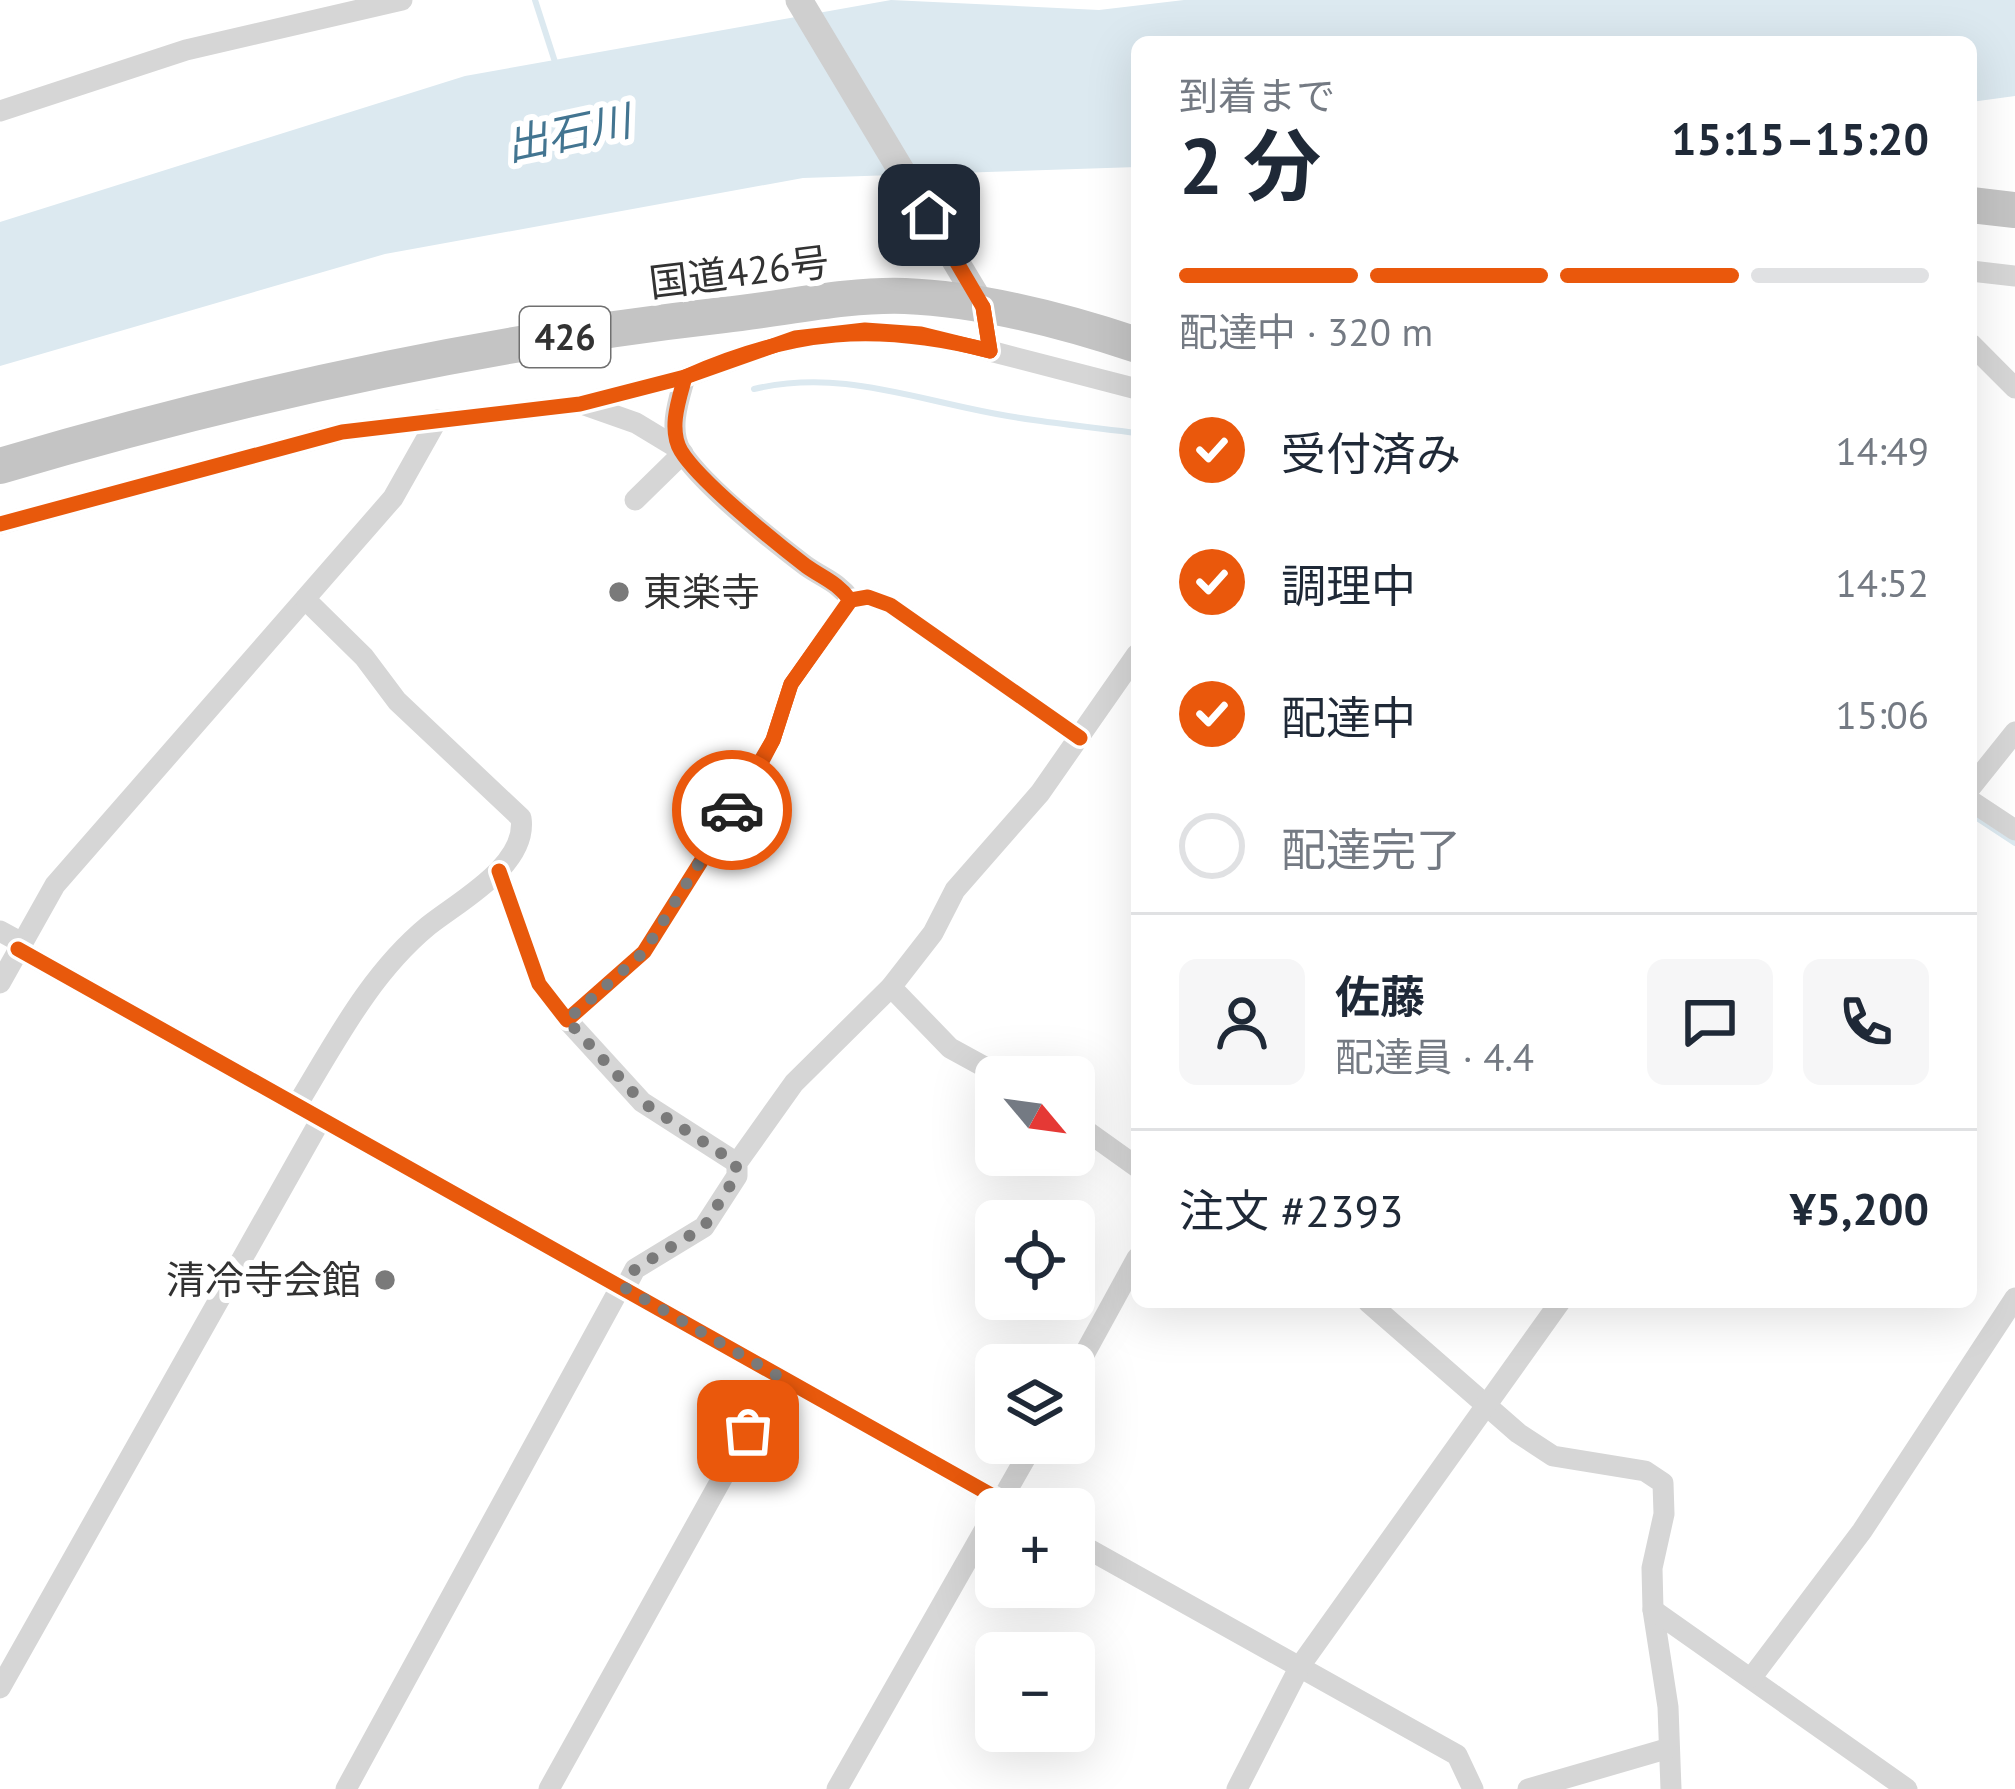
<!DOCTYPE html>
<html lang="ja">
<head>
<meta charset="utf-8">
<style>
	body { margin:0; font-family:"PT Sans","Noto Sans JP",sans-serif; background:#f6f6f7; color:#1f2937; height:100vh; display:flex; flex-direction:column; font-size:45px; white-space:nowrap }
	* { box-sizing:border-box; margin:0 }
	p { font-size:39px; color:#747a83 }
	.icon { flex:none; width:66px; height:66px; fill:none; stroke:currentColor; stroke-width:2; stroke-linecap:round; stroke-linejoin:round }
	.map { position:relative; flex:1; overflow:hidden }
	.side { position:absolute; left:1131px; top:36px; width:846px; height:1272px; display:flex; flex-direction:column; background:#fff; border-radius:18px; box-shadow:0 12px 48px #0002 }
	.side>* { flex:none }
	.needle { width:78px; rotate:119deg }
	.fabs { position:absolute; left:975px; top:1056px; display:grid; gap:24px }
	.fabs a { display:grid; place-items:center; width:120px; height:120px; border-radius:18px; background:#fff; box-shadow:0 12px 48px #0002; font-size:60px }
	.pin { position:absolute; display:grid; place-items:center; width:102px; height:102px; color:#fff; margin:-51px; border-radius:24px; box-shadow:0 6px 18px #0006 }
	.courier { position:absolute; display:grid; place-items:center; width:120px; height:120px; margin:-60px; border:9px solid #ea580c; border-radius:50%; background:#fff; color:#222; box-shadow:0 3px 15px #0007 }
	.overview em { font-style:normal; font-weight:700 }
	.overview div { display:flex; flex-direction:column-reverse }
	.overview { display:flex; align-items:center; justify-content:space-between; height:204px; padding:0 48px }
	h1 { font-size:78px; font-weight:700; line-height:90px }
	.bar { display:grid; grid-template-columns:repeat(4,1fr); gap:18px 12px; align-content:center; height:144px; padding:0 48px }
	.bar i { height:15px; border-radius:9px; background:#e0e1e3 }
	.bar .current { background:#ea580c }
	.bar p { grid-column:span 4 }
	.line { display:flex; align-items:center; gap:30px; padding:0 48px; border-top:3px solid #e0e1e3 }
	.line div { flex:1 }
	.round { display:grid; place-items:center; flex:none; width:126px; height:126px; border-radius:18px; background:#f6f6f7 }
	ol { padding:0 48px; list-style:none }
	li { display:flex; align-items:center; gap:36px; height:132px }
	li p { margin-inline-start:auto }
	li .icon { padding:12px; border-radius:50%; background:#ea580c; color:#fff; stroke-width:4 }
	li:last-child { color:#747a83 }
	li i { width:66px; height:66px; border:6px solid #e0e1e3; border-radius:50% }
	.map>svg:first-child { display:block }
	.water { fill:#dce9f0 }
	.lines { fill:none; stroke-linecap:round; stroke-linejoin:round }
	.stream { stroke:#dce9f0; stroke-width:6 }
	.street { stroke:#d6d6d6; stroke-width:21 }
	.secondary { stroke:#cfcfcf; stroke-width:27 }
	.highway { stroke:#c4c4c4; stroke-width:36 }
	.cycleway-casing { stroke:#fff; stroke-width:22 }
	.cycleway { stroke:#e8590c; stroke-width:15 }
	.done { stroke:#7a7a7a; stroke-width:12; stroke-dasharray:0 21.6 }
	.route { stroke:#ea580c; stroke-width:15 }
	.poi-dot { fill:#7a7a7a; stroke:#fff; stroke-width:4.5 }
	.labels { text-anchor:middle; stroke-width:12; stroke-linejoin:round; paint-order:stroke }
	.shield { fill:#fff; stroke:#707070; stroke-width:3 }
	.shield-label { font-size:36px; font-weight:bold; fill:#323232 }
	.street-label { font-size:39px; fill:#323232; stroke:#fff }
	.poi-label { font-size:39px; fill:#323232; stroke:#fff; text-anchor:start }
	.water-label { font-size:42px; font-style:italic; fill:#437591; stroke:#fff }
</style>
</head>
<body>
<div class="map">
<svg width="2015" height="1789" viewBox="0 0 2015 1789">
	<rect width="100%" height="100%" fill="#fff"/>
	<!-- water -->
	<path class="water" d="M891,0L1099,10L1184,0H2015V96L1971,102V42H1137V167L803,178L385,254L0,366V222L465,76Z"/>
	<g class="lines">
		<!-- stream -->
		<g class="stream">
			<path d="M535,0L556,65"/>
			<path d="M754,389C831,371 896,393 972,409C1026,421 1082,426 1137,433"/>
			<path d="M1971,814L2015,843"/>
		</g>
		<!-- street -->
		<g class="street">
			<path d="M0,111L186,50L402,0"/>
			<path d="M1971,271L2015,276"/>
			<path d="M1971,344L2015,388"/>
			<path d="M990,351L1137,389"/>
			<path d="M685,377C679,399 668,429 681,451C703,486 772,540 806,566C823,578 838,582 851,600"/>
			<path d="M582,404L636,423L679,449"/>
			<path d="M635,500L683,453"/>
			<path d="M0,524L342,432L580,404L685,377L795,338L865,330L921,334L990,351L983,307"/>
			<path d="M1971,787L2015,732"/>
			<path d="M1971,801L2015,830"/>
			<path d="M499,871L539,984L567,1020L644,952L751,782L773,740L791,684L851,600L868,597L890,605L1080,738"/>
			<path d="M0,931L22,943"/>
			<path d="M18,949L1016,1509"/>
			<path d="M0,983L55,885L393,498L437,420"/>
			<path d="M891,987L950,1048L1003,1077"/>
			<path d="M567,1020L642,1102L737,1163"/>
			<path d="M297,1105C336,1041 370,974 428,926C459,901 528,865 521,818L397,701L364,657L305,599"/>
			<path d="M1074,1122L1137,1167"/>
			<path d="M625,1288L635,1269L704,1227L737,1176V1163L794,1083L891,987L933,933L955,890L1040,793L1137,654"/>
			<path d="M1368,1302L1518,1433L1553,1456L1645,1471L1663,1483L1664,1514L1652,1568L1653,1610L1668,1707L1671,1789"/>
			<path d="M1074,1373L1137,1258"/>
			<path d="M1074,1541L1457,1755L1473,1789"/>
			<path d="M1653,1610L1907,1789"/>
			<path d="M1752,1677L1862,1531L2015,1298"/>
			<path d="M0,1688L321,1119"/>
			<path d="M346,1789L621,1286"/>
			<path d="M549,1789L779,1376"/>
			<path d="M837,1789L1034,1443"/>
			<path d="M1237,1789L1300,1666L1560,1302"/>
			<path d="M1528,1789L1666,1749"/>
		</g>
		<!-- secondary -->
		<path class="secondary" d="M799,0L983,307"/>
		<!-- highway -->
		<g class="highway">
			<path d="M1971,205L2015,210"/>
			<path d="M0,466C237,396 478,343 724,315C782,309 846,294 905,296C981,299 1065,321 1137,345"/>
		</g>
		<!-- cycleway casing -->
		<g class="cycleway-casing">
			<g id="cycleway">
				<path d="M0,524L342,432L580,404L685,377L795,338L865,330L921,334L990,351L983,307"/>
				<path d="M499,871L539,984L567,1020L644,952L751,782L773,740L791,684L851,600L868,597L890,605L1080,738"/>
				<path d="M18,949L1016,1509"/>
			</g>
		</g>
		<!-- cycleway -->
		<use href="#cycleway" class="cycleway"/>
	</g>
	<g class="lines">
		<!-- done -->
		<path class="done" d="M732,810L644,952L567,1020L642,1102L736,1163V1176L704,1227L635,1269L625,1288L778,1376L748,1431"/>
		<!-- route -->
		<path class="route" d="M732,810L773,740L791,684L850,600C838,583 823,578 806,566C776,543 699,481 681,451C668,429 679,399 685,377C793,329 876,322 990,351L983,307L929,215"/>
	</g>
	<!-- markers -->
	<g class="poi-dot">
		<circle cx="619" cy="592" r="12"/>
		<circle cx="385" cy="1280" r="12"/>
	</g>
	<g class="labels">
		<!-- shield labels -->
		<rect class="shield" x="520" y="307" width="90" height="60" rx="9"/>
		<g class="shield-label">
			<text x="565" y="350">426</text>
		</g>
		<!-- street labels -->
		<g class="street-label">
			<text transform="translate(739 272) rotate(-7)" y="14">国道426号</text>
		</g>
		<!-- poi labels -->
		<g class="poi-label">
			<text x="643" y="606">東楽寺</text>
			<text x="361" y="1294" text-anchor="end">清冷寺会館</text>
		</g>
		<!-- water labels -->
		<g class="water-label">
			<text transform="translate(568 133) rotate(-12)" y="15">出石川</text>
		</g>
	</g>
</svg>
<div class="fabs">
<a><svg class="needle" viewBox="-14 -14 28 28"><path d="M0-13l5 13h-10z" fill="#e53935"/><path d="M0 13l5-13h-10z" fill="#747a83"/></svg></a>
<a><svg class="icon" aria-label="locate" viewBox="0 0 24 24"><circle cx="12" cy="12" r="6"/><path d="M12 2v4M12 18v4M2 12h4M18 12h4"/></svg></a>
<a><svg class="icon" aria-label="layers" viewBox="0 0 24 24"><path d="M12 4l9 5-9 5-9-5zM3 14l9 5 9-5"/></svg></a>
<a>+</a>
<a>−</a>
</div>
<div class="pin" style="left:748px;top:1431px;background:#ea580c"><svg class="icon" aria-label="bag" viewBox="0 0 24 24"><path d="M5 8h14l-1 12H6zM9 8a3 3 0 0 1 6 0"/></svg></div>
<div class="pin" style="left:929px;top:215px;background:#1f2937"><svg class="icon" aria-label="home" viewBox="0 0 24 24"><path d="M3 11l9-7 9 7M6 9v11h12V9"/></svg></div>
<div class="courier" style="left:732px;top:810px"><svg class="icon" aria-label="car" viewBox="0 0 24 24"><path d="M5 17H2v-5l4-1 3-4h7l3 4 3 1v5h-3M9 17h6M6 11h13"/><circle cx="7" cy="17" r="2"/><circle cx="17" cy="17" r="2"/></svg></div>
<section class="side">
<div class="overview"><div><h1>2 分</h1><p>到着まで</p></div><em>15:15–15:20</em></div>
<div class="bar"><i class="current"></i><i class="current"></i><i class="current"></i><i></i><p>配達中 · 320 m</p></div>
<ol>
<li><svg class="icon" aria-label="check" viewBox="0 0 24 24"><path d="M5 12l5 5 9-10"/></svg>受付済み<p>14:49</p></li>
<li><svg class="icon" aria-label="check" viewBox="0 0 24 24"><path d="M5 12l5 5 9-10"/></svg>調理中<p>14:52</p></li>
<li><svg class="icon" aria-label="check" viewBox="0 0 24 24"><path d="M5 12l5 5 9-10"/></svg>配達中<p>15:06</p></li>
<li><i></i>配達完了</li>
</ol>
<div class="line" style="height:216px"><a class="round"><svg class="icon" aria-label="person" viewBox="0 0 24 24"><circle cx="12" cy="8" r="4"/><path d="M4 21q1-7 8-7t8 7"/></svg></a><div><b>佐藤</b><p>配達員 · 4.4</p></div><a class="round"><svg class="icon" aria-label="chat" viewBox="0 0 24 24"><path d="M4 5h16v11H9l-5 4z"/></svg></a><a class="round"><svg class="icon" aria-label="phone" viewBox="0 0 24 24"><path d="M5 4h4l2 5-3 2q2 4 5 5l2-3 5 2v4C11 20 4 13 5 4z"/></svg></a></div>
<div class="line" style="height:156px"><div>注文 #2393</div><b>¥5,200</b></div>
</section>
</div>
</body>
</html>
